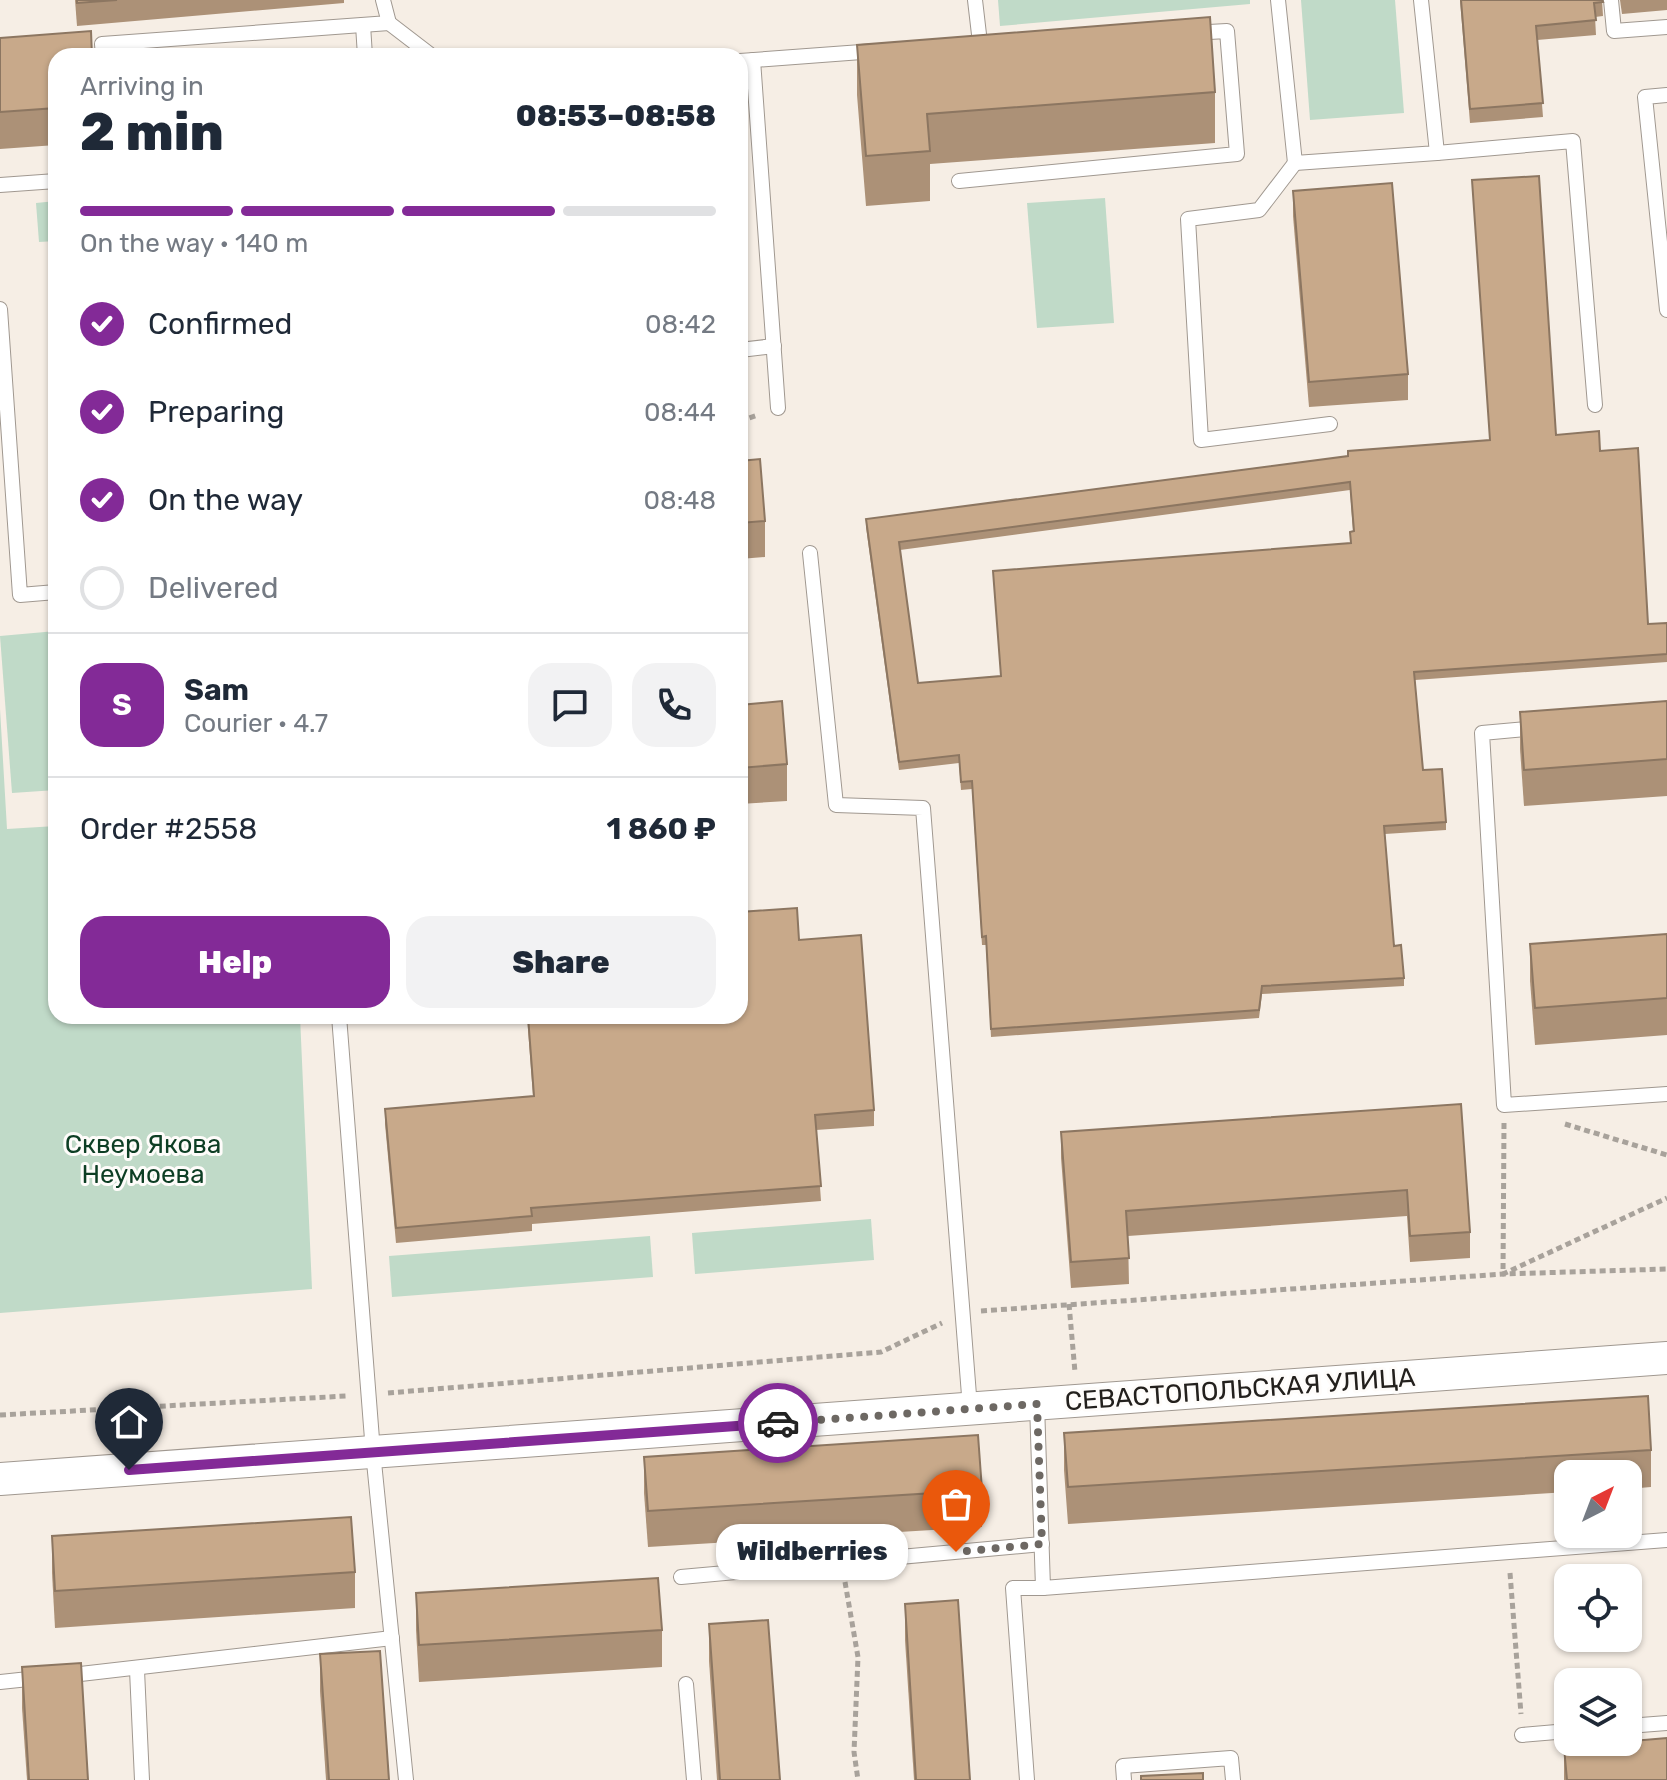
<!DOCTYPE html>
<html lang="en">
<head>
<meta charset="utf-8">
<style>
	body { margin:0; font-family:Rubik,sans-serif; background:#f2f2f3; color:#1f2937; height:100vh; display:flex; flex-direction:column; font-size:30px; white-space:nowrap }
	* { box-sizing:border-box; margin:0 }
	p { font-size:26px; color:#747a83 }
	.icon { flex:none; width:44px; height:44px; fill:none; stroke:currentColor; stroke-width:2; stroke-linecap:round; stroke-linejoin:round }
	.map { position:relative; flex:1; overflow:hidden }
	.panel { position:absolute; left:48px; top:48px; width:700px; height:976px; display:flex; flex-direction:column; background:#fff; border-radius:24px; box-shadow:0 2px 6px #0004 }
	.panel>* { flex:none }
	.needle { width:52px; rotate:42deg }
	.controls { position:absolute; left:1554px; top:1460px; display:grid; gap:16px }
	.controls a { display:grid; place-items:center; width:88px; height:88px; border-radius:16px; background:#fff; box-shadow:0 2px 6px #0004; font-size:40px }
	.pin { position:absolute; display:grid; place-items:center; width:68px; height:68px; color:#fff; margin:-82px -34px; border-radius:50% 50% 50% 0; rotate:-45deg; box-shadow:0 0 8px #0007 }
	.pin .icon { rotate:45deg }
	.courier { position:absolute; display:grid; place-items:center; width:80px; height:80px; margin:-40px; border:6px solid #832a97; border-radius:50%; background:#fff; color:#222; box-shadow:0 2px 10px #0007 }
	.bubble { position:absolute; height:56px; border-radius:24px; background:#fff; box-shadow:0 2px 6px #0004; font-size:26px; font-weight:800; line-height:56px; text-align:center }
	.summary em { font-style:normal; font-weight:800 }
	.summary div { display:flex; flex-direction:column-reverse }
	.summary { display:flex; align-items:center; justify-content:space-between; height:136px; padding:0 32px }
	h1 { font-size:52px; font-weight:800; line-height:60px }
	.bar { display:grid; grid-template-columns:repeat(4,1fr); gap:12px 8px; align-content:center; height:96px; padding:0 32px }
	.bar i { height:10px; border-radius:6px; background:#e0e1e3 }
	.bar .selected { background:#832a97 }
	.bar p { grid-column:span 4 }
	.line { display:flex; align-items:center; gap:20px; padding:0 32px; border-top:2px solid #e0e1e3 }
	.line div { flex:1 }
	.round { display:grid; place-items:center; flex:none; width:84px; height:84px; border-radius:24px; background:#f2f2f3 }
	ol { padding:0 32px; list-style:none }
	li { display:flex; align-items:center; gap:24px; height:88px }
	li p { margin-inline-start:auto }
	li .icon { padding:8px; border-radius:50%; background:#832a97; color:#fff; stroke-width:4 }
	li:last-child { color:#747a83 }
	li i { width:44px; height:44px; border:4px solid #e0e1e3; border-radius:50% }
	.button { display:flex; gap:16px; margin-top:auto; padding:16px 32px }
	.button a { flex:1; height:92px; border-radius:24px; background:#832a97; color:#fff; font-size:32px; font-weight:800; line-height:92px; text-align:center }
	.button a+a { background:#f2f2f3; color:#1f2937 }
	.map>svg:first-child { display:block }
	.green { fill:#c0dac8 }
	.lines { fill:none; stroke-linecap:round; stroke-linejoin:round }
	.service-casing { stroke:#a09890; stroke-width:16 }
	.tertiary-casing { stroke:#a09890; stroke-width:34 }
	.path { stroke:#a8a29b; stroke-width:5; stroke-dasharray:6 4; stroke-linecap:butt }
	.service { stroke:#fff; stroke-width:14 }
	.tertiary { stroke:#fff; stroke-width:32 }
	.wall { fill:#ac9177; fill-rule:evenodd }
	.building { fill:#c8a98a; stroke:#8c7661; stroke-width:2; fill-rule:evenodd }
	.done { stroke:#6d6863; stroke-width:8; stroke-dasharray:0 14.4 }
	.route { stroke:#832a97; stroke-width:10 }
	.labels { text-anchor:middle; stroke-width:6; stroke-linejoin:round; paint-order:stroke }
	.park-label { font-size:26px; fill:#0d3e24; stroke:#fefcfa }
	.street-label { font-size:26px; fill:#23201d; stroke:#fefcfa }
</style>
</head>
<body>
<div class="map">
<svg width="1667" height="1780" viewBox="0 0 1667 1780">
	<rect width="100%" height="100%" fill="#f6eee5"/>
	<!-- green -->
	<g class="green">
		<path d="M998,0H1250V4L1000,26Z"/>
		<path d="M1301,0H1395L1404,113L1310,120Z"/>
		<path d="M1105,198L1114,323L1037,328L1027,203Z"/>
		<path d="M56,201V241L39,242L36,203Z"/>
		<path d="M56,631V790L12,793L0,636Z"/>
		<path d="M0,709L7,829L56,826V1016H300L312,1289L0,1313Z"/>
		<path d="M871,1219L874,1260L695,1274L692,1233Z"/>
		<path d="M650,1236L653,1277L392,1297L389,1256Z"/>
	</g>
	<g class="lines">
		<!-- service casing -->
		<g class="service-casing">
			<g id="service">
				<path d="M975,0L980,43"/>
				<path d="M1278,0L1295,163L1437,153L1421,0"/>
				<path d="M1611,0L1614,31L1667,27"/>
				<path d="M389,23L432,56"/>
				<path d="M363,25L365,56"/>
				<path d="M103,56L102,44L389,23L383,0"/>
				<path d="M753,60L778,408"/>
				<path d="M740,61L875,51"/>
				<path d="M1667,95L1645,97L1667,310"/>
				<path d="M1437,153L1573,141L1595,405"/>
				<path d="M1295,163L1259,210L1188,219L1201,440L1330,424"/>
				<path d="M959,181L1237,154L1227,31L1191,33"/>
				<path d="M0,185L56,181"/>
				<path d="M0,309L20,595L56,592"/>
				<path d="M740,350L774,346"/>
				<path d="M810,553L836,805L923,808L970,1408"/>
				<path d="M1537,728L1482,733L1504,1105L1667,1094"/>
				<path d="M339,1016L373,1452L406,1780"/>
				<path d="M1037,1404L1043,1588L1667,1540"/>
				<path d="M681,1577L1042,1544"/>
				<path d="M137,1670L142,1780"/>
				<path d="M63,1676L392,1638"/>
				<path d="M0,1682L38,1678"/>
				<path d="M686,1684L694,1780"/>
				<path d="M1628,1726L1667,1723"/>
				<path d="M1522,1735L1568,1731"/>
				<path d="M1027,1780L1013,1588H1043"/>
				<path d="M1124,1780L1123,1766L1231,1758L1233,1780"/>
			</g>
		</g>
		<!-- tertiary casing -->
		<g class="tertiary-casing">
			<path id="tertiary" d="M0,1479L1667,1358"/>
		</g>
		<!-- path -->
		<g class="path">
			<path d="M740,421L758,415"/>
			<path d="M1504,1123L1503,1274L1667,1198"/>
			<path d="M1565,1124L1667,1155"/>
			<path d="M1069,1304L1075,1372"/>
			<path d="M981,1311L1503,1274L1667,1269"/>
			<path d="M388,1393L881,1352L942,1323"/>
			<path d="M0,1415L346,1396"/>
			<path d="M1510,1573L1521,1714"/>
			<path d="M845,1582L858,1657L854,1752L858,1780"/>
		</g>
		<!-- service -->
		<use href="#service" class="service"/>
		<!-- tertiary -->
		<use href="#tertiary" class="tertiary"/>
	</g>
	<!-- wall -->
	<g class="wall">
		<path d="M75,0H344V3L77,26Z"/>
		<path d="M1460,0H1602L1603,16L1595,17L1596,35L1537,40L1543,117L1470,123Z"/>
		<path d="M1620,0H1667V10L1622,14Z"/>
		<path d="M0,38L56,56V145L0,149Z"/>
		<path d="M857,45L1215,92V143L930,164V201L866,206L857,95Z"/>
		<path d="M1293,191L1408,374V400L1309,407L1293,216Z"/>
		<path d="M1556,435L1600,451L1648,624L1667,623V662L1415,680L1423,770L1446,822V830L1385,834L1394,946L1404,978V986L1262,994L1259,1018L991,1037L986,945H982L972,789L961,790L959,763L899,770L866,527V519ZM1350,490L1353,531L1350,532V543L993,571L1001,676L918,683L900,550Z"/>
		<path d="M740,461L765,521V557L740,559Z"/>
		<path d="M1667,701V796L1524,806L1520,749V712Z"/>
		<path d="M740,705L787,764V801L740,804Z"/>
		<path d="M1667,934V1035L1535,1045L1530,981V944Z"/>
		<path d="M799,940L874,1110V1126L816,1130L821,1201L532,1224V1231L396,1243L385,1124V1109L533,1096L527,1016H740Z"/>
		<path d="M1461,1104L1470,1232V1258L1410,1262L1407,1216L1128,1236L1129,1284L1071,1288L1061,1158V1132Z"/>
		<path d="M1064,1433L1651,1450V1487L1628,1489V1474H1568V1492L1068,1524L1064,1470Z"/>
		<path d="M644,1457L982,1490V1527L648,1547L644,1493Z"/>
		<path d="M52,1536L355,1572V1608L55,1628L52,1573Z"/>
		<path d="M416,1593L662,1630V1667L419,1682L416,1630Z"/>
		<path d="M905,1604L970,1780H914L905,1640Z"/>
		<path d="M709,1624L780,1780H717L709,1661Z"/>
		<path d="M320,1654L389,1780H326L320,1691Z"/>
		<path d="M22,1667L88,1780H27L22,1708Z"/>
		<path d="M1564,1747L1667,1780H1564Z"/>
	</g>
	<!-- building -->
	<g class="building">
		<path d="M77,0H117L77,3Z"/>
		<path d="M1461,0H1602L1603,2L1594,3L1596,20L1536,26L1543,103L1470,109Z"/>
		<path d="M1210,17L1215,92L927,114L930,151L866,156L857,45Z"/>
		<path d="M91,31L92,56H56V108L0,112V38Z"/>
		<path d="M1539,176L1556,435L1599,431L1600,451L1638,448L1648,624L1667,623V654L1414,672L1423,770L1442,769L1446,822L1384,826L1394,946L1401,945L1404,978L1262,986L1259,1010L991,1029L986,936L982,937L972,781L961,782L959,755L899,762L866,519L1348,456V451L1490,440L1472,180ZM1350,482L1354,531L1350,532L1351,543L993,571L1001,676L918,683L899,542Z"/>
		<path d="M1392,183L1408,374L1309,382L1293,191Z"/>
		<path d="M760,459L765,521L740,523V461Z"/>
		<path d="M782,701L787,764L740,768V705Z"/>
		<path d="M1667,701V759L1524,770L1520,712Z"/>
		<path d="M797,908L799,940L861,935L874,1110L815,1115L821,1186L531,1208L532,1216L396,1228L385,1109L534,1096L528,1016H740V912Z"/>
		<path d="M1667,934V998L1535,1008L1530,944Z"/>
		<path d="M1461,1104L1470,1232L1410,1236L1407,1190L1126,1211L1129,1258L1071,1262L1061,1132Z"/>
		<path d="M1648,1396L1651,1450L1068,1487L1064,1433Z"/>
		<path d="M978,1435L982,1490L648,1511L644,1457Z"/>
		<path d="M351,1517L355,1572L55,1591L52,1536Z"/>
		<path d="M658,1578L662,1630L419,1645L416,1593Z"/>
		<path d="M958,1600L970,1780H916L905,1604Z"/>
		<path d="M768,1620L780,1780H720L709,1624Z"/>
		<path d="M380,1651L389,1780H329L320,1654Z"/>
		<path d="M81,1663L88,1780H29L22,1667Z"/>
		<path d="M1667,1738V1780H1567L1564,1747Z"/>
		<path d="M1203,1773V1780H1141V1776Z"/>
	</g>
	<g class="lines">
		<!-- done -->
		<path class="done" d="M778,1423L1037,1404L1042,1544L956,1552"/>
		<!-- route -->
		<path class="route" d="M129,1470L778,1423"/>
	</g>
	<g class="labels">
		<!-- park labels -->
		<g class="park-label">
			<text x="143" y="1153">Сквер Якова<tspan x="143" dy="30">Неумоева</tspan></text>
		</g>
		<!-- street labels -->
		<g class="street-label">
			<text transform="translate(1240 1389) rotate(-4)" y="9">СЕВАСТОПОЛЬСКАЯ УЛИЦА</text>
		</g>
	</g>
</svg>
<div class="controls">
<a><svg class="needle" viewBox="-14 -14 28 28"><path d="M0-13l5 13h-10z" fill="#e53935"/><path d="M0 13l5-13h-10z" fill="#747a83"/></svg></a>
<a><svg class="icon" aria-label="locate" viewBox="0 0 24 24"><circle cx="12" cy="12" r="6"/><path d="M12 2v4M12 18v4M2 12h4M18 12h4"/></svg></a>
<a><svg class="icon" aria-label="layers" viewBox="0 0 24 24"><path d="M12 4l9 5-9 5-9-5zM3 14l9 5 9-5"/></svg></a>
</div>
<div class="pin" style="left:956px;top:1552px;background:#ea580c"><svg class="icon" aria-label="bag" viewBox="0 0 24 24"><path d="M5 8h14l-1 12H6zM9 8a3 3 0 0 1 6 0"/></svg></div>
<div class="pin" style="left:129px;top:1470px;background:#1f2937"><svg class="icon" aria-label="home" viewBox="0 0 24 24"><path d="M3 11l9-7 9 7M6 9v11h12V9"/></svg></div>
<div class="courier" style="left:778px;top:1423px"><svg class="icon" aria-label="car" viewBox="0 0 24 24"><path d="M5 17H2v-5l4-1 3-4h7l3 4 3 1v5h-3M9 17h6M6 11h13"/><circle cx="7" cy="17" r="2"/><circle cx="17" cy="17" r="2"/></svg></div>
<div class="bubble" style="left:716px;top:1524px;width:192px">Wildberries</div>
<section class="panel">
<div class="summary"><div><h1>2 min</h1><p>Arriving in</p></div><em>08:53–08:58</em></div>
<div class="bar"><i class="selected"></i><i class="selected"></i><i class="selected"></i><i></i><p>On the way · 140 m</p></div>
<ol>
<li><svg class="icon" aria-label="check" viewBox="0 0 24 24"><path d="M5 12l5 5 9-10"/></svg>Confirmed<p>08:42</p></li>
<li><svg class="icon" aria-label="check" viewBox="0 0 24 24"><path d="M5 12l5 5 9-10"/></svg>Preparing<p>08:44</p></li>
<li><svg class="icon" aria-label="check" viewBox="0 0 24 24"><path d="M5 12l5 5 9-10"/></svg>On the way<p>08:48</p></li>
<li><i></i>Delivered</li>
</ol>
<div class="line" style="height:144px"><b class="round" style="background:#832a97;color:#fff">S</b><div><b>Sam</b><p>Courier · 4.7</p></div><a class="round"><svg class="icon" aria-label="chat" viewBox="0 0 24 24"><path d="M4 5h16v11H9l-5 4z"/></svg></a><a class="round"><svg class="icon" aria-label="phone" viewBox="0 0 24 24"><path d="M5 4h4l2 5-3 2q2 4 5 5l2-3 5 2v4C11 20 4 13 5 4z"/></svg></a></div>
<div class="line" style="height:104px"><div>Order #2558</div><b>1 860 ₽</b></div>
<div class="button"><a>Help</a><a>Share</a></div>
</section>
</div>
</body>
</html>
